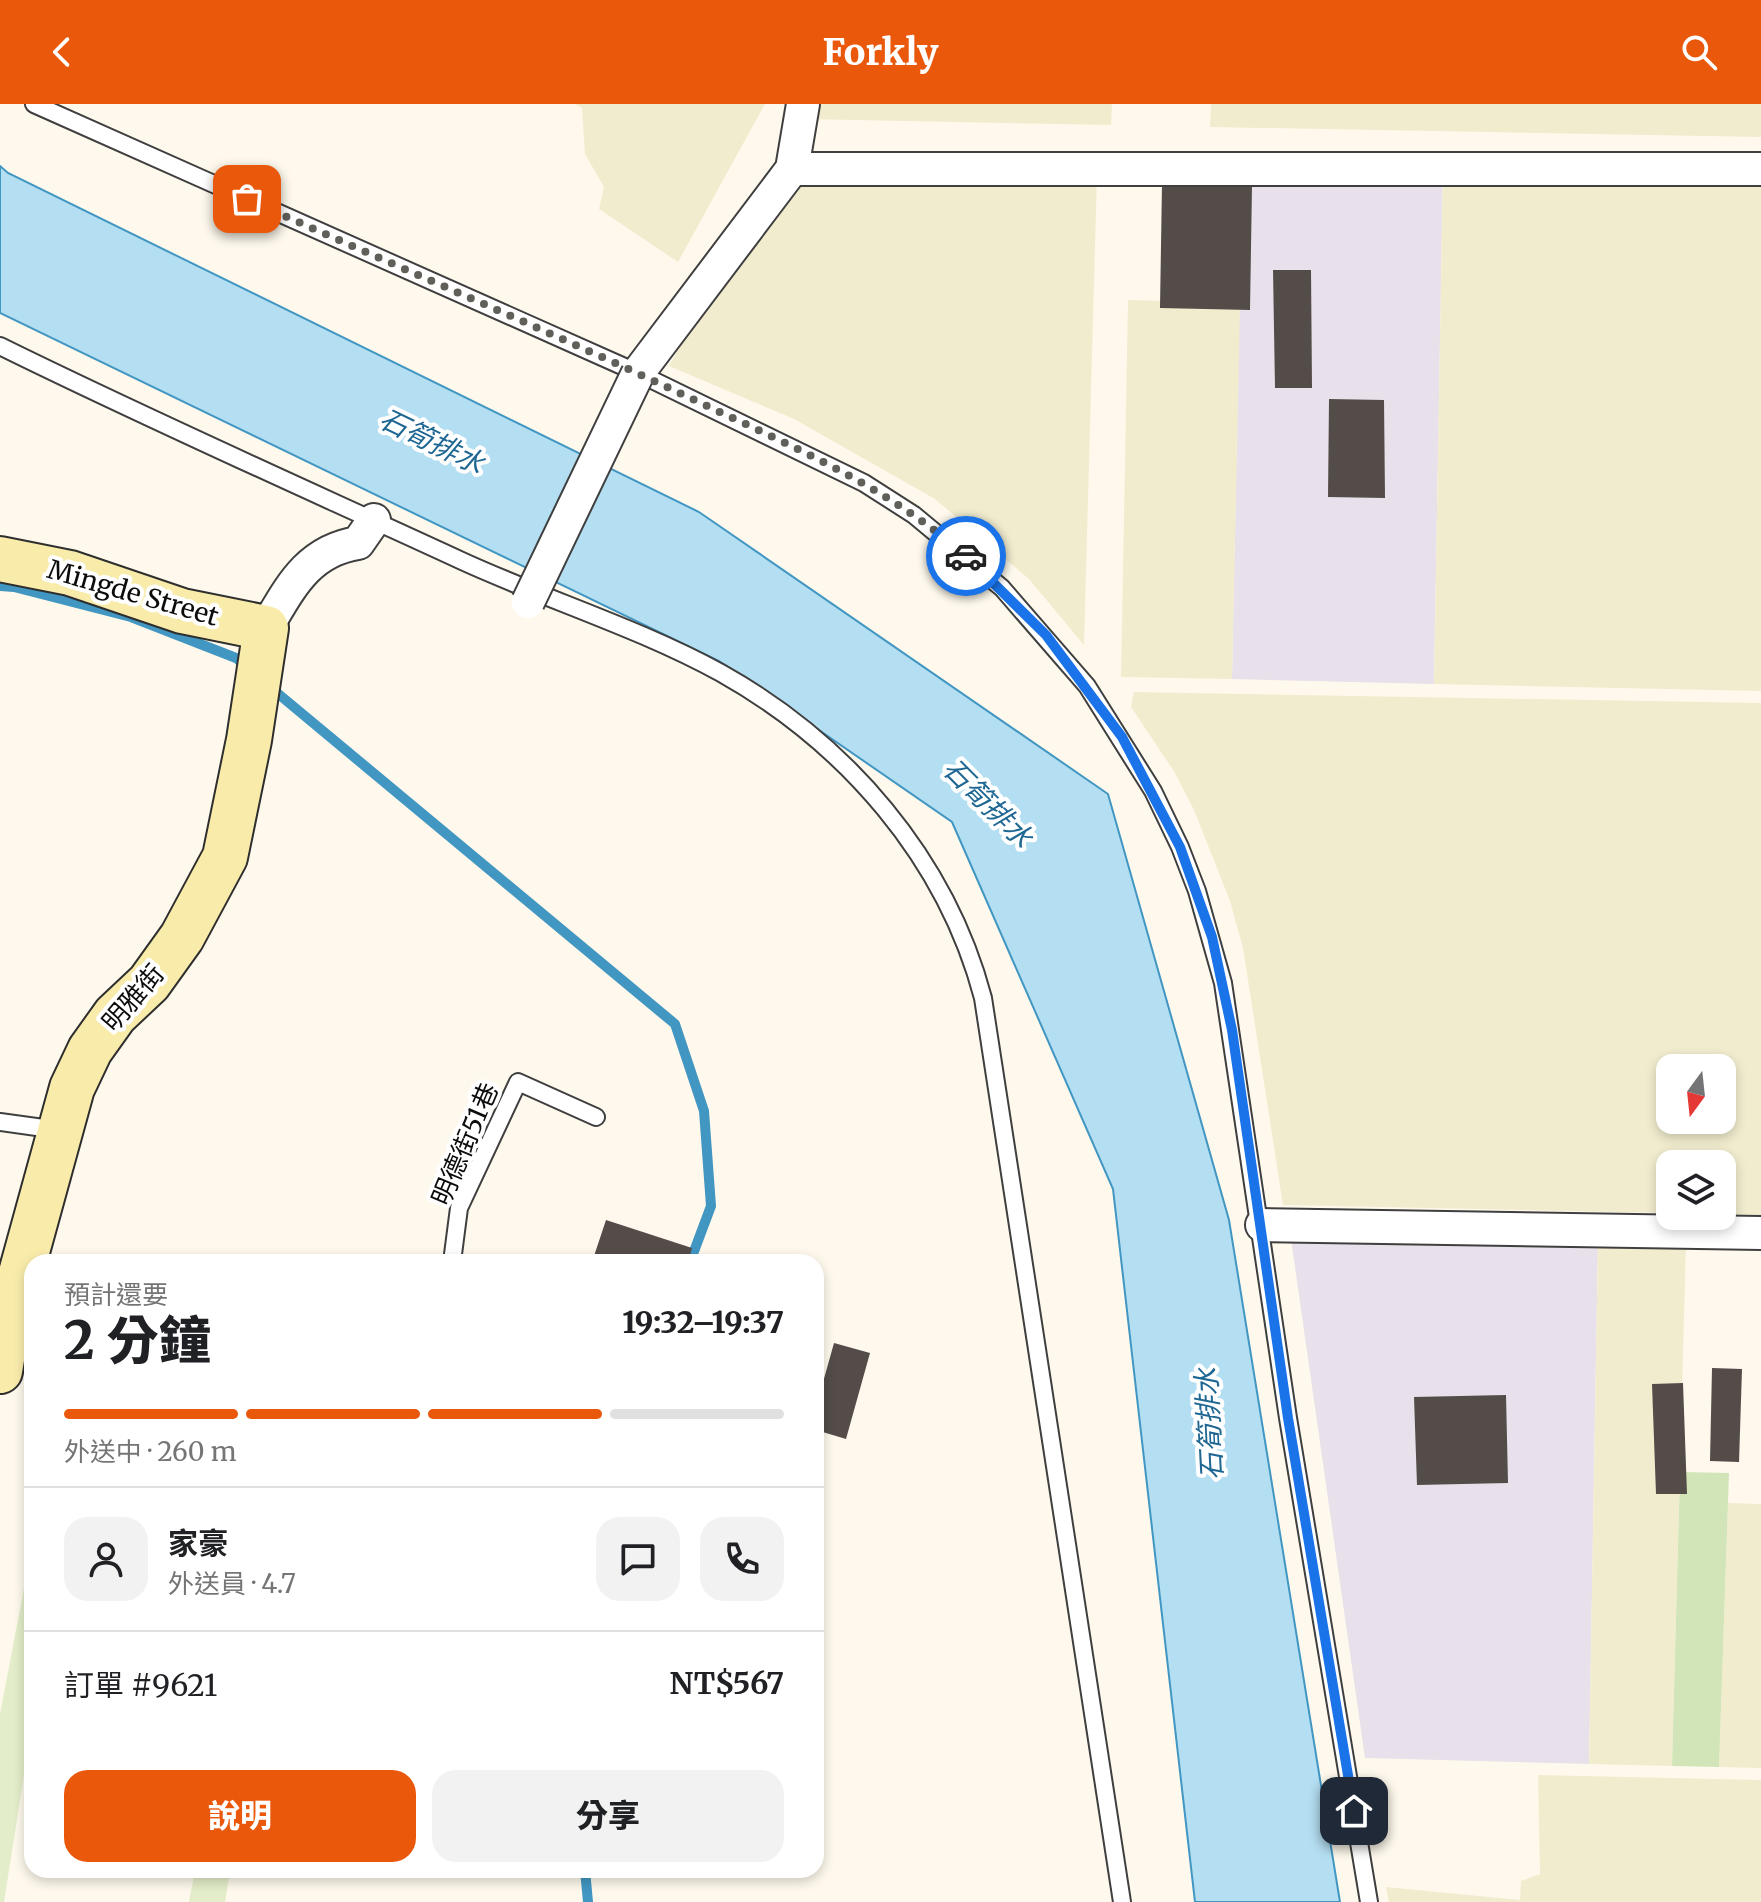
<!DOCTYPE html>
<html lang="zh-TW">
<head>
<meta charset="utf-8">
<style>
	body { margin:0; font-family:Merriweather,"Noto Sans TC",serif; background:#f2f2f2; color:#202124; height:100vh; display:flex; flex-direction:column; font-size:30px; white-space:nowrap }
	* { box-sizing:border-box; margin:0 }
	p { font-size:26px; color:#757577 }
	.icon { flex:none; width:44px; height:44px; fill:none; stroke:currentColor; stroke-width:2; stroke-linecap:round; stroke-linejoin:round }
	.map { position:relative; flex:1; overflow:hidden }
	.side { position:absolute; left:24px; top:1150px; width:800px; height:624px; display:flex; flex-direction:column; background:#fff; border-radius:24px; box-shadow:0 4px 12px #0003 }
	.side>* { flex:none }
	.needle { width:52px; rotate:195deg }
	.fabs { position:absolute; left:1656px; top:950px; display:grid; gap:16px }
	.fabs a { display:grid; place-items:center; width:80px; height:80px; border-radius:16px; background:#fff; box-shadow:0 4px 12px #0003; font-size:40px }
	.pin { position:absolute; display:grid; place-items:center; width:68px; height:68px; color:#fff; margin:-34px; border-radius:16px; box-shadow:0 4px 12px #0006 }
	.courier { position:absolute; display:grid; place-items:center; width:80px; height:80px; margin:-40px; border:6px solid #1a73e8; border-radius:50%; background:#fff; color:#222; box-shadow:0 2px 10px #0007 }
	.headline em { font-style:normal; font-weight:800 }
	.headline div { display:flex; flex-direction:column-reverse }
	.headline { display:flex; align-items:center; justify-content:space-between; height:136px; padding:0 40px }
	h1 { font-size:52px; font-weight:800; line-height:60px }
	.bar { display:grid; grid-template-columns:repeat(4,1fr); gap:12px 8px; align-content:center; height:96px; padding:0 40px }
	.bar i { height:10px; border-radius:6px; background:#e0e0e0 }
	.bar .active { background:#ea580c }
	.bar p { grid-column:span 4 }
	.line { display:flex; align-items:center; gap:20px; padding:0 40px; border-top:2px solid #e0e0e0 }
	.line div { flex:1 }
	.round { display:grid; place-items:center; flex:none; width:84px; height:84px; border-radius:24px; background:#f2f2f2 }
	.action { display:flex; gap:16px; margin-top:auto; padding:16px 40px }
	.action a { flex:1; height:92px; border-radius:24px; background:#ea580c; color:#fff; font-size:32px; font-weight:800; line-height:92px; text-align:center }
	.action a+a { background:#f2f2f2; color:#202124 }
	header { display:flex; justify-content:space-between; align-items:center; height:104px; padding:0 40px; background:#ea580c; color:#fff; font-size:36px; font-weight:800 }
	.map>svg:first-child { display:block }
	.industrial { fill:#e8e0ea }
	.farmland { fill:#f1ecce; fill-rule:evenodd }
	.green { fill:#d2e5b8 }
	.pitch { fill:#e3edc9 }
	.water { fill:#b4def1; stroke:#4196c2; stroke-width:2 }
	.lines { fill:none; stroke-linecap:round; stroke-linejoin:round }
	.stream { stroke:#4196c2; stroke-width:10 }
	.building { fill:#534c49 }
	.lane-casing { stroke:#3f3f3f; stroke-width:20 }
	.street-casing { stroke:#3f3f3f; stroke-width:36 }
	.secondary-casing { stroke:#2e2e2e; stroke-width:48 }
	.lane { stroke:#fff; stroke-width:16 }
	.street { stroke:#fff; stroke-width:32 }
	.secondary { stroke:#f9ecab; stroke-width:44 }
	.street-bridge-casing { stroke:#3f3f3f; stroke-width:36; stroke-linecap:butt }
	.street-bridge { stroke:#fff; stroke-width:32 }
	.done { stroke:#615f5a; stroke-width:8; stroke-dasharray:0 14.4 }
	.route { stroke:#1a73e8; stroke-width:10 }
	.labels { text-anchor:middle; stroke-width:8; stroke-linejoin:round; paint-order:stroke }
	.street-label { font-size:26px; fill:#0c0c0c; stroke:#fff }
	.water-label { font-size:28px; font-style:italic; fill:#1f6793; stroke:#fff }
</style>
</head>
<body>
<header><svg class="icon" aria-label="back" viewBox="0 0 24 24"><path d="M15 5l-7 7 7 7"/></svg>Forkly<svg class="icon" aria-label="search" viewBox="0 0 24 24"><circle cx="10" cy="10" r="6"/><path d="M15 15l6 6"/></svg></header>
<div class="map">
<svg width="1761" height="1798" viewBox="0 0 1761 1798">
	<rect width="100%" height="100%" fill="#fef9ec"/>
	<!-- industrial -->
	<g class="industrial">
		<path d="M1242,58L1443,62L1434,580L1232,575Z"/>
		<path d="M1290,1128L1598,1136L1589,1660L1365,1654Z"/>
	</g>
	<!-- farmland -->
	<g class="farmland">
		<path d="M575,0H765L678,158L599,105L604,83L585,50L582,4Z"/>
		<path d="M806,0H1112L1111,21L804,15Z"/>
		<path d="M1211,0H1761V33L1210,23Z"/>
		<path d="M1443,62L1761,69V587L1434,580Z"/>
		<path d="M783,63L1097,71L1084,541L1029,475L935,395L794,315L669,262Z"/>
		<path d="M1128,196L1240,199L1232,575L1121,573Z"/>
		<path d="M1134,588L1761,599V1111L1722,1110V1060H1670V1109L1283,1101L1243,844L1230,797L1194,706L1175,669L1131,603ZM1670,964H1722V1016H1670Z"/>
		<path d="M1598,1136L1686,1139L1672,1662L1589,1660Z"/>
		<path d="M1728,1399L1761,1400V1664L1719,1663Z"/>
		<path d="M1538,1671L1761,1676V1798H1389L1386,1783L1520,1796L1521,1777L1540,1770Z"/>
	</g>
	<!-- green -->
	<path class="green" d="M1680,1368L1729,1369L1719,1663L1672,1662Z"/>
	<!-- pitch -->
	<g class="pitch">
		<path d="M25,1479L32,1481V1620L4,1798H0V1610Z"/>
		<path d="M195,1766H230L225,1798H189Z"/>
	</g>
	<!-- water -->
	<path class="water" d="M0,62L8,69L699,408L1108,690L1229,1116L1340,1798H1195L1113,1085L952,718L719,557L0,209Z"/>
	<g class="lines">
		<!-- stream -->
		<g class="stream">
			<path d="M0,482L14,483L131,513L236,554L248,564"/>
			<path d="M270,583L675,920L704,1007L711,1102L690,1158"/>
			<path d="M585,1766L588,1798"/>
		</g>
	</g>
	<!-- building -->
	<g class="building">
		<path d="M1162,80L1252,82L1250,206L1160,204Z"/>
		<path d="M1273,166H1311L1312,284H1275Z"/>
		<path d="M1329,295L1384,296L1385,394L1328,393Z"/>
		<path d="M606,1116L692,1144L688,1158H592Z"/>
		<path d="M834,1239L870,1249L846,1335L816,1326V1303Z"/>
		<path d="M1712,1264L1742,1265L1739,1358L1710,1357Z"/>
		<path d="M1683,1279L1687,1390H1656L1652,1280Z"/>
		<path d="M1506,1291L1508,1379L1417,1381L1414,1293Z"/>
	</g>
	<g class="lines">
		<!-- lane casing -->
		<g class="lane-casing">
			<g id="lane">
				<path d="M34,0L638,269L864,379L914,411L1002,484L1087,582L1153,687L1180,743L1197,787L1223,879L1288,1314L1369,1798"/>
				<path d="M0,242C152,317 308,386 462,457C547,496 639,524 721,569C846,639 946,754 983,894L1122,1798"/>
				<path d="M0,1018L58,1026"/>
				<path d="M452,1158L459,1104L518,978L596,1013"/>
			</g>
		</g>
		<!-- street casing -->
		<g class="street-casing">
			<g id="street">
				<path d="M792,65H1761"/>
				<path d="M638,269L792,65L803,0"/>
				<path d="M266,524C290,484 307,447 358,439L374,416"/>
				<path d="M1262,1121L1761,1129"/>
			</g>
		</g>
		<!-- secondary casing -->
		<g class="secondary-casing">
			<path id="secondary" d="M0,455L70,469L182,507L266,524L249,636L225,753L182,833L149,879L115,911L90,946L72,984L9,1213L0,1267"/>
		</g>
		<!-- lane -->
		<use href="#lane" class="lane"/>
		<!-- street -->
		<use href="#street" class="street"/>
		<!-- secondary -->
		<use href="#secondary" class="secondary"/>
		<!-- street-bridge casing -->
		<g class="street-bridge-casing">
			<path id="street-bridge" d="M528,498L638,269"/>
		</g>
		<!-- street-bridge -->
		<use href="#street-bridge" class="street-bridge"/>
	</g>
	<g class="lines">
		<!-- done -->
		<path class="done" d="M247,95C400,164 554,229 705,301C796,344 889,384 966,452"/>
		<!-- route -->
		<path class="route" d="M966,452L1046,531L1122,633L1180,743L1212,833L1232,926L1288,1314L1354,1707"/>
	</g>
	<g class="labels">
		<!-- street labels -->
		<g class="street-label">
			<text transform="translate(133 489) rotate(16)" y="9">Mingde Street</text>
			<text transform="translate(133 894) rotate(-49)" y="9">明雅街</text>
			<text transform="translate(465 1040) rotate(-67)" y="9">明德街51巷</text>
		</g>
		<!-- water labels -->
		<g class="water-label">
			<text transform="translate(432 337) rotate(26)" y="10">石筍排水</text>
			<text transform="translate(988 699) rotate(45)" y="10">石筍排水</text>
			<text transform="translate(1209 1320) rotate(-93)" y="10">石筍排水</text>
		</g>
	</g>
</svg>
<div class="fabs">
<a><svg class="needle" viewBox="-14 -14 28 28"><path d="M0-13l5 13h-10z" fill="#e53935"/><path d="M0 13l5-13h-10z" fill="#757577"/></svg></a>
<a><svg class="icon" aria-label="layers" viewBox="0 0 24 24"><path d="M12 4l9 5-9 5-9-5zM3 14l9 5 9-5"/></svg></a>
</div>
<div class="pin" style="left:247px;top:95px;background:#ea580c"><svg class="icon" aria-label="bag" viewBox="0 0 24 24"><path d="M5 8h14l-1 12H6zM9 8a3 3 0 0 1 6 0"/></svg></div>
<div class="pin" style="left:1354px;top:1707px;background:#1f2937"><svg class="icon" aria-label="home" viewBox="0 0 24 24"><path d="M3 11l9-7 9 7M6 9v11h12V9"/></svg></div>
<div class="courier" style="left:966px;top:452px"><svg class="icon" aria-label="car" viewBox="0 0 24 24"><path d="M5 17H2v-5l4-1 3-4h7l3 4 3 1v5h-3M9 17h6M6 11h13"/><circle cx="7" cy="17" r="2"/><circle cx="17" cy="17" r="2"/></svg></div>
<section class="side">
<div class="headline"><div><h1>2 分鐘</h1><p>預計還要</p></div><em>19:32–19:37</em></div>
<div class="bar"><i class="active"></i><i class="active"></i><i class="active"></i><i></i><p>外送中 · 260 m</p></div>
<div class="line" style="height:144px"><a class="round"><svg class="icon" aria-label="person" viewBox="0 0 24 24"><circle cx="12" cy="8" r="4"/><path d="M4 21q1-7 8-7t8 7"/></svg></a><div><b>家豪</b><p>外送員 · 4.7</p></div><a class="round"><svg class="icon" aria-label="chat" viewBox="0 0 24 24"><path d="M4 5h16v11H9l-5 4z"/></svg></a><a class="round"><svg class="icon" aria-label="phone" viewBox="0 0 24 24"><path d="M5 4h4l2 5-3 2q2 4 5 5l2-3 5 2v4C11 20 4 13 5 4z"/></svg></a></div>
<div class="line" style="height:104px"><div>訂單 #9621</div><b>NT$567</b></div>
<div class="action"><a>說明</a><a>分享</a></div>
</section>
</div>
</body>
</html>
